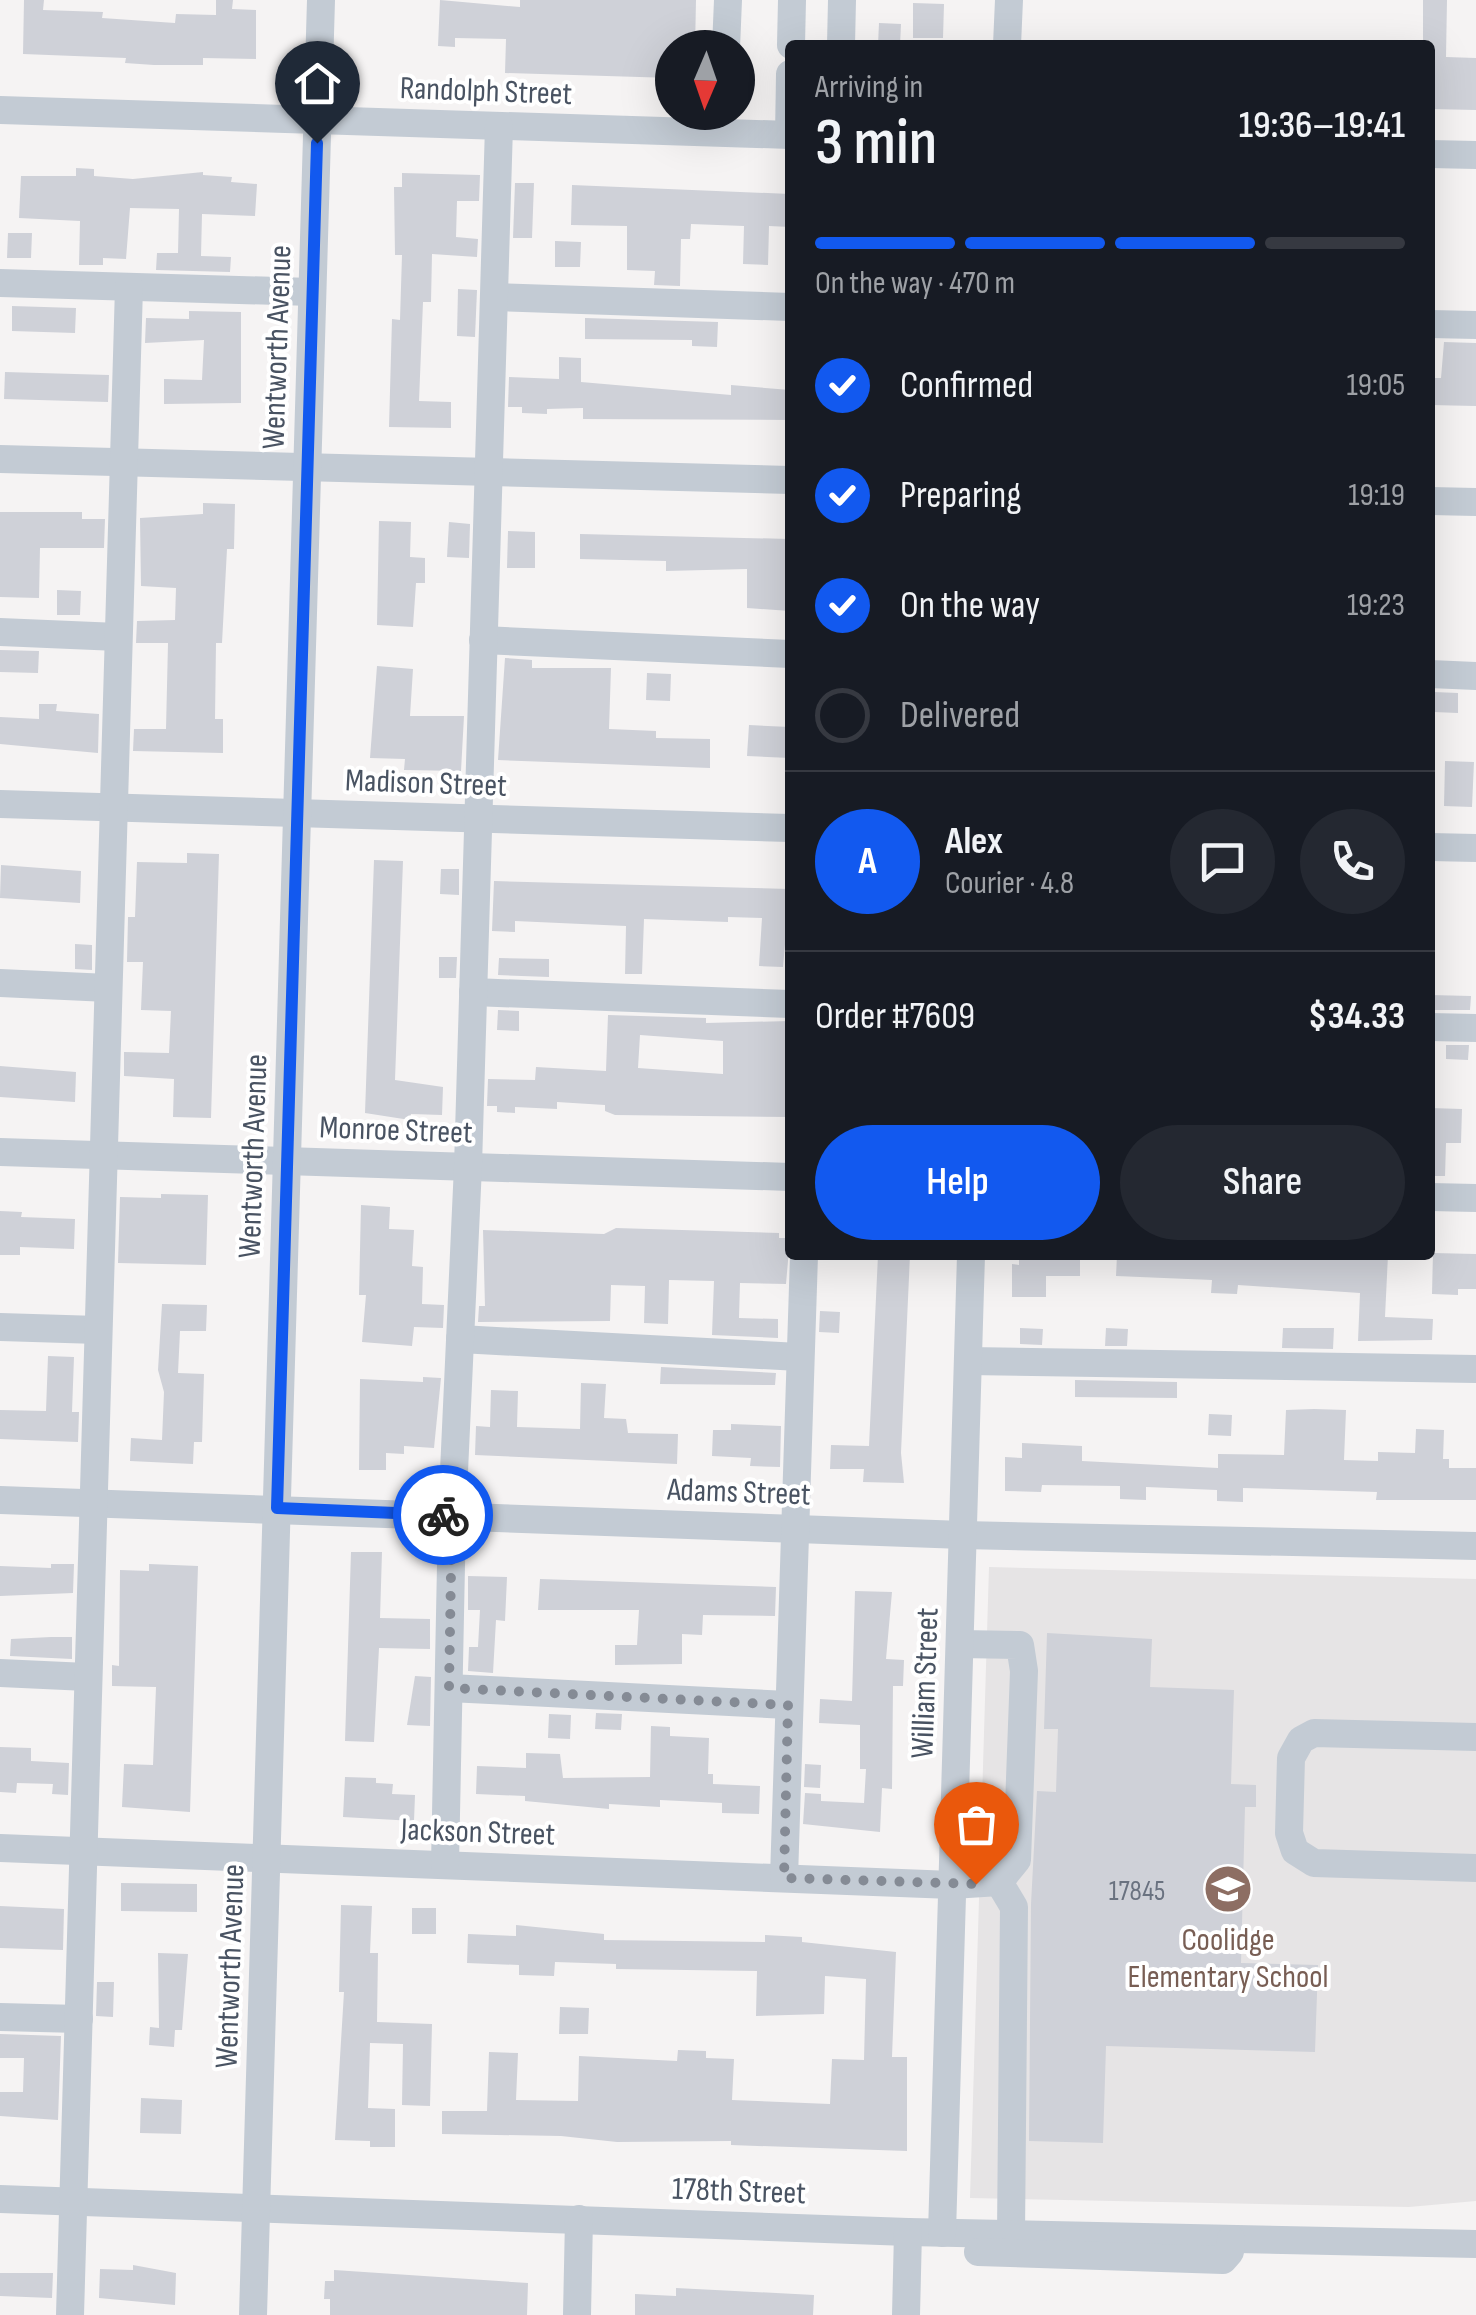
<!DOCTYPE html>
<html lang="en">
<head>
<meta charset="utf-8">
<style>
	body { margin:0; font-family:"Sofia Sans Condensed",sans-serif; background:#242831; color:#f1f3f6; height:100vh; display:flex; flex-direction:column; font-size:38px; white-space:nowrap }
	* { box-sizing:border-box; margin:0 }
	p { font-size:32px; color:#9ea1a6 }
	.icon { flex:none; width:55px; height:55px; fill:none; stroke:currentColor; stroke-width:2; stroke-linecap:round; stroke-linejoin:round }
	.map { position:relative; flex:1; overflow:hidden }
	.panel { position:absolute; left:785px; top:40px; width:650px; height:1220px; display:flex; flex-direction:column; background:#171b24; border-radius:10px; box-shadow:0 10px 40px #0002 }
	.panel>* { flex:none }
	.needle { width:65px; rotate:182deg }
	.tools { position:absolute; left:655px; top:30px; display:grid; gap:20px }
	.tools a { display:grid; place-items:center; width:100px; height:100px; border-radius:50%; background:#171b24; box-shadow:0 10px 40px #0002; font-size:50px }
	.pin { position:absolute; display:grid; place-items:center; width:85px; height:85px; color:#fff; margin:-102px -42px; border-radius:50% 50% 50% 0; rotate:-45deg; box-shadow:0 0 10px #0007 }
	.pin .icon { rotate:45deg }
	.courier { position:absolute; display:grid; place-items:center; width:100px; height:100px; margin:-50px; border:8px solid #1259ef; border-radius:50%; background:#fff; color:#222; box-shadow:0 2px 12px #0007 }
	.headline em { font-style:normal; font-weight:600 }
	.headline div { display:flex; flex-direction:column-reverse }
	.headline { display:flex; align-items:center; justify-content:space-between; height:170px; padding:0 30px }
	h1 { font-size:65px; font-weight:600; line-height:75px }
	.bar { display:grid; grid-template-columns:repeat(4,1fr); gap:15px 10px; align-content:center; height:120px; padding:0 30px }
	.bar i { height:12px; border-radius:8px; background:#363941 }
	.bar .active { background:#1259ef }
	.bar p { grid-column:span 4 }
	.line { display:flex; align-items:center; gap:25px; padding:0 30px; border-top:2px solid #363941 }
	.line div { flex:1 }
	.round { display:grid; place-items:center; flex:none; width:105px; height:105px; border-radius:52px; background:#242831 }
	ol { padding:0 30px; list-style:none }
	li { display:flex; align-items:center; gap:30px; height:110px }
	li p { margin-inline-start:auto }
	li .icon { padding:10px; border-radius:50%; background:#1259ef; color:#fff; stroke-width:4 }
	li:last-child { color:#9ea1a6 }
	li i { width:55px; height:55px; border:5px solid #363941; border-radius:50% }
	.cta { display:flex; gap:20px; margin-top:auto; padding:20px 30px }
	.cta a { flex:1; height:115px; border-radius:60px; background:#1259ef; color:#fff; font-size:40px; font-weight:600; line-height:115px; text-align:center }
	.cta a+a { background:#242831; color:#f1f3f6 }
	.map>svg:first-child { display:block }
	.education { fill:#e6e4e5 }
	.building { fill:#cfd1d8; fill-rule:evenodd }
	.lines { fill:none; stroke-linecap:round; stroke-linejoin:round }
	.minor { stroke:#c3cbd4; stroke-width:28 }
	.done { stroke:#858b95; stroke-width:10; stroke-dasharray:0 18 }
	.route { stroke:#1259ef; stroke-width:12 }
	.labels { text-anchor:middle; stroke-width:8; stroke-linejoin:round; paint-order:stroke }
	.number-label { font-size:28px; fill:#6a7280 }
	.street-label { font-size:32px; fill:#495362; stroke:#fff }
	.education-label { font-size:32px; fill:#785e54; stroke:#fff }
</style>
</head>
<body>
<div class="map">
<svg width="1476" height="2315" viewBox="0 0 1476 2315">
	<rect width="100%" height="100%" fill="#f5f3f3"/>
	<!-- education -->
	<path class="education" d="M989,1567L1476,1579V2201L1409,2207L970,2198Z"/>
	<!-- building -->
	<g class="building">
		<path d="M24,0H44L43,10L103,12L102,18L175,23L176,14L216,15V0H233L232,9L256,10V59L203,58V65H154L125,63L126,58L23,54Z"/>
		<path d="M440,0L520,7V0H696L695,48H672V78L505,73L506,39L455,38V47L438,46Z"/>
		<path d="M1423,0H1447L1446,57L1476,58V110L1430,109V45H1423Z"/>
		<path d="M913,3L944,4L943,38H913Z"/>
		<path d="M879,23L901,24L900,45H878Z"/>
		<path d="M76,168L94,169V176L133,179L203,172V175L232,177L231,182L257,184L255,216L202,214L201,256L231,257L230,272L156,270L157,253H178L179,209L130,208L126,259L103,258V265H79L80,221L19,218L21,176H76Z"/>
		<path d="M402,173L480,175L479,201H457L456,237L478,239L477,257L432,254L431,302H423L419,401L451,402V428L389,427L392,319L400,320L402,255H395L394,187H402Z"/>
		<path d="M515,183H534L532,238H513Z"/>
		<path d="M572,185L790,194V227L769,226L768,265L743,264L744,226L691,224L690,239H681L680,286L654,285L655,271L627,270V226L571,225Z"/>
		<path d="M8,233H32L31,258H7Z"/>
		<path d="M555,241L581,242L580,267H555Z"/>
		<path d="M458,289L477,290L475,337L457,336Z"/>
		<path d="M12,306L76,308L75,333L12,331Z"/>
		<path d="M189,311L241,312V403L164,404V379L202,380L204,340L145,343L146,318L189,319Z"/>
		<path d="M585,318L718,322L717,347L692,346V340L585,339Z"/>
		<path d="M1444,342L1476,343V406L1430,405V378H1441Z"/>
		<path d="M559,357L581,358V382L731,395V385L790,390V420L583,419V408L547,409V414L522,413V407H508L509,377L559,379Z"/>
		<path d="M5,372L109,375L108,402L4,399Z"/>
		<path d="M203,503L235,504L234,549H227L222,643H216L215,719H223V753L133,751L134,729H166L168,643H136L137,621L175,620L176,588L141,586L140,518L203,514Z"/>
		<path d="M0,512H82V519H105L104,548H40L39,598L0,597Z"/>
		<path d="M379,521L411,522L410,557L425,558V583H416L413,627L377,625Z"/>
		<path d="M449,522L470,524L469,558L447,557Z"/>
		<path d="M508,531L535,532V568H507Z"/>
		<path d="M580,534L790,539V611L747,608V569L666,571V561L580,559Z"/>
		<path d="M57,590L81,591L80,615H57Z"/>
		<path d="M0,650L39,651L38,673L0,672Z"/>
		<path d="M505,658L532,660V668H611L609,729L656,731V738L710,739V768L498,760Z"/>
		<path d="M377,666L413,669L410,716H464L461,771L404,770L405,759L370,758Z"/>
		<path d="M647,673L671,674L670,701L646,700Z"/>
		<path d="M1434,692L1458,693V713L1433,712Z"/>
		<path d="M39,704H57L56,711L99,714L98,753L0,744V717L39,719Z"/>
		<path d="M749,725L790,727V758L747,756Z"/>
		<path d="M1445,761L1474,762L1472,807L1444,806Z"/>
		<path d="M187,853L219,854L211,1118L173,1117L174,1079L124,1076V1052L169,1053L171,1011L141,1010L143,962H127L128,917H135L137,862L187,863Z"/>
		<path d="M374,860L403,861L395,1080L443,1087L442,1115L411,1114L410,1120L365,1113Z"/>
		<path d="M1,865L81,871L80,903L0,898Z"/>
		<path d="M441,869H459V895L440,894Z"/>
		<path d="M494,881L790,889L783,967L759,966L762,918L728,917V922L644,919L642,974H625L626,926L515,921V932L492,931Z"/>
		<path d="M75,944L92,945V970L75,969Z"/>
		<path d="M439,957H457L456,978H439Z"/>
		<path d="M499,958L549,959V977L498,975Z"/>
		<path d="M1430,995L1471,996L1470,1010H1430Z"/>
		<path d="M498,1010L519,1011V1031L497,1030Z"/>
		<path d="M608,1015L706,1018V1023L790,1021V1117L615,1115L605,1111V1105L557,1102V1109L515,1107V1113L497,1112V1106H487L488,1079L535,1080L536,1067L606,1071ZM640,1035L723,1041V1074L638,1068Z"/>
		<path d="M1446,1045H1469L1468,1060L1446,1059Z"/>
		<path d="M0,1066L76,1072L75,1102L0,1097Z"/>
		<path d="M1430,1108L1462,1109L1461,1143H1446L1445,1176H1430Z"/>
		<path d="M161,1194L208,1195L206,1265L118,1263L120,1197L161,1198Z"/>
		<path d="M361,1205L390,1207L389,1229L414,1230L412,1266L423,1267L422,1304L444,1305L443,1328L414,1327L412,1346L362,1342L366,1295H359Z"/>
		<path d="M0,1211L22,1212L21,1217L75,1219L74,1249L20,1247V1255H0Z"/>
		<path d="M616,1228L779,1233V1238H790L786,1284L740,1283L739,1318L778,1319V1338L712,1335L714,1281L669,1280L668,1324L644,1323L645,1286L611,1285L610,1321L478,1322L479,1306H485L483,1230L604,1234Z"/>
		<path d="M1433,1253L1476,1254V1289H1458V1295L1432,1294Z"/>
		<path d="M878,1255H910L901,1453L904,1483L863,1482L864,1469H830L831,1445L869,1446Z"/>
		<path d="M1019,1255H1080V1276H1046V1297H1012V1264L1019,1265Z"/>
		<path d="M1117,1255H1388L1385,1317L1433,1319L1432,1340L1358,1341L1360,1293L1238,1285L1237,1294L1211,1293L1212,1280L1116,1276Z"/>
		<path d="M162,1304L207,1305L206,1331H180L178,1373L204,1374L202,1442H194L193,1464L130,1461L131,1438L162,1440L164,1392L158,1370Z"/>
		<path d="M820,1311L840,1312L839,1333L819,1332Z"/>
		<path d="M1020,1328L1043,1329L1042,1345L1020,1344Z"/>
		<path d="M1106,1328L1128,1329L1127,1346H1105Z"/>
		<path d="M1283,1328H1334L1333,1349L1282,1348Z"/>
		<path d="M48,1356L74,1357L72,1412H79L78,1442L0,1439V1410L46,1411Z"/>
		<path d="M661,1367L776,1373L775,1385L660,1384Z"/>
		<path d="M423,1377L441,1378L434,1448L404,1446V1454L386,1453V1470H359L360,1379L423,1382Z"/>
		<path d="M1075,1380L1177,1382V1398L1075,1397Z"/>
		<path d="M581,1383L606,1384L604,1418L626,1419L628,1433L678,1434L677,1464L475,1455L476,1426L490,1427L491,1390L518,1391L517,1427L580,1429Z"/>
		<path d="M1314,1409L1346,1410L1344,1460L1378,1461V1452L1415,1453L1416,1429L1444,1430L1443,1459H1449V1468H1476V1500H1376L1377,1492L1243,1488V1502L1217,1501V1490L1146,1487V1500L1120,1499V1486L1042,1485L1041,1492L1005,1491V1457L1022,1458V1443L1082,1446V1461L1218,1468V1454L1284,1455L1286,1410Z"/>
		<path d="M1209,1414L1232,1415L1231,1436L1208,1435Z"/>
		<path d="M731,1424L781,1426L780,1467L750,1466L751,1458L712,1456L713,1430H731Z"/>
		<path d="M351,1552H382L380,1618L430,1619V1649L379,1648L374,1742L345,1741Z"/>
		<path d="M51,1564H74L73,1593L0,1596V1566L51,1568Z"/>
		<path d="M149,1564L198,1566L190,1812L122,1807L124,1764L153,1765L156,1687L112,1686V1665L119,1666L120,1570L149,1571Z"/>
		<path d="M468,1576L507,1577L505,1621L496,1620L493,1673L468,1671L469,1647H478L480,1610H468Z"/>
		<path d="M540,1579L776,1587L775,1616L703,1615L702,1635L682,1634V1664L615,1665V1645H637L639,1610H538Z"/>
		<path d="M855,1591L892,1592L886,1659L904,1660L903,1686H893L892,1789L882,1788L880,1832L803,1824L805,1793L821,1794V1801L864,1803L866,1769H860V1725L819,1723L820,1699L852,1701Z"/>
		<path d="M1047,1633L1152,1639L1150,1687L1234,1690L1231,1784L1256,1785V1807H1245L1241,1963L1318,1965L1315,2052L1106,2046L1103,2143L1029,2141L1031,1904L1037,1791L1056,1792L1058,1729H1044Z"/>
		<path d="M51,1637H72V1659L10,1656L11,1639Z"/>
		<path d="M415,1676L431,1677L430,1726L407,1725Z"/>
		<path d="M596,1713L622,1714L621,1730L595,1729Z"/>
		<path d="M549,1714L571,1715L570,1739L548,1738Z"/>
		<path d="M651,1726L670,1727V1736L709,1738L708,1774H713V1784L760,1786L759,1814L722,1813V1803L660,1800V1807L609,1804V1809L525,1801V1796L476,1794L477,1766L526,1768V1753L560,1754L563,1778L650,1777Z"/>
		<path d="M0,1747L31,1748V1761L69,1763L68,1795L52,1794L53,1784L17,1783L16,1793L0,1792Z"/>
		<path d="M805,1764L821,1765L820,1788L804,1787Z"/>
		<path d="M345,1777L376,1778V1783L393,1784L392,1794L415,1795L414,1821L343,1817Z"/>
		<path d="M121,1883L197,1884V1912L121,1911Z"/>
		<path d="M341,1905L372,1906L370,1953H378L377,2022L432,2024L430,2106L402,2105L403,2044L370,2043L368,2108L395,2109V2147H370V2141L335,2140L344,1992H339Z"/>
		<path d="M0,1906L64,1909L63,1950L0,1948Z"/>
		<rect x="412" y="1908" width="24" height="26"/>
		<path d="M516,1925L604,1934V1940L765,1942V1935L802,1937V1942L896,1952L892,2057H907V2151L731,2145V2141L617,2142L561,2136L442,2134V2111H487L489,2052L518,2053L516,2100L578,2101L579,2056L677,2061L678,2050L706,2051V2058L734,2059L732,2100L830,2104L832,2059L864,2060L866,1979L825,1976L824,2014L756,2016L757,1971L616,1969V1964L555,1962L554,1976L519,1975V1965L467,1963L468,1934L516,1936Z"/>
		<path d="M158,1953L188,1954L182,2030H175L174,2047L149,2045L150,2027L159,2028Z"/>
		<path d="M97,1982H114L113,2017L96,2016Z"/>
		<path d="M560,2007L589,2008L588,2034H559Z"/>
		<path d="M0,2034L61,2036L58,2120L0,2116V2092H23L24,2058H0Z"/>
		<path d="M141,2098L182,2100L181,2134L140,2133Z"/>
		<path d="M133,2265L176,2273L175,2305L99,2298L100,2269L133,2270Z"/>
		<path d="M334,2270L528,2283L527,2315H330V2299H324L325,2281H334Z"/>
		<path d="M0,2273H53L52,2298L0,2296Z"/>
		<path d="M676,2288L814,2295L813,2315H635V2294L676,2296Z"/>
	</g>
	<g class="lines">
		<!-- minor -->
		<g class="minor">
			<path d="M791,45L792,0"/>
			<path d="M841,45L842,0"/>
			<path d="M1007,45L1009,0"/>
			<path d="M726,48L728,0"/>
			<path d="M0,110L790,135"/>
			<path d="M789,135L790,74"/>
			<path d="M1430,154L1476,155"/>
			<path d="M0,283L312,292"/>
			<path d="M494,297L790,307"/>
			<path d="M1430,324L1476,325"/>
			<path d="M0,459L790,480"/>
			<path d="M1430,501L1476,502"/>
			<path d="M0,632L118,637"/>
			<path d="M483,640L790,654"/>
			<path d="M1430,674L1476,676"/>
			<path d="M0,804L790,828"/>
			<path d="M1430,847L1476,848"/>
			<path d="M0,983L108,988"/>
			<path d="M473,992L790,1004"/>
			<path d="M1430,1027L1476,1028"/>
			<path d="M0,1152L790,1177"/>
			<path d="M1430,1197L1476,1198"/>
			<path d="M0,1327L98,1330"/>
			<path d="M460,1339L799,1357"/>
			<path d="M968,1361L1476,1369"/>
			<path d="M0,1500L963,1535L1476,1546"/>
			<path d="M0,1673L87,1677"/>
			<path d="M449,1688L788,1705"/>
			<path d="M1476,1737L1314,1733L1301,1740L1291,1758L1289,1833L1295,1851L1314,1863L1476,1868"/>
			<path d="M0,1848L952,1885L999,1882L1017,1860L1024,1671L1020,1645L960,1644"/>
			<path d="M445,1864L452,1515L468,1166L499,126"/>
			<path d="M784,1878L804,1255"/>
			<path d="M999,1882L1014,1907L1011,2234"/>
			<path d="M0,2017L79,2019"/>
			<path d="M0,2199L908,2232L1476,2244"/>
			<path d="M942,2233L971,1255"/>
			<path d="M978,2252L1223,2260L1230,2252L1231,2239"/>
			<path d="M70,2315L129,287"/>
			<path d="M253,2315L321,0"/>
			<path d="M577,2315L579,2219"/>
			<path d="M906,2315L908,2232"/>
		</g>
	</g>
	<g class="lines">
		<!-- done -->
		<path class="done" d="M443,1515H452L449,1688L788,1705L784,1878L976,1884"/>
		<!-- route -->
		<path class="route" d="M317,143L277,1508L443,1515"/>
	</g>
	<!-- icons -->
	<defs>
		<g id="school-disc" transform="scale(2.5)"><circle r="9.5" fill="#8d6e63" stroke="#fff"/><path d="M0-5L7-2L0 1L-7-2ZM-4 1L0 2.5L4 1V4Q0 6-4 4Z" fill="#fff"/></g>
	</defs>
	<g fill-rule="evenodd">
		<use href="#school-disc" x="1228" y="1889"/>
	</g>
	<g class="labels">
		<!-- number labels -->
		<g class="number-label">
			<text x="1137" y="1900">17845</text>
		</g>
		<!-- street labels -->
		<g class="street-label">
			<text transform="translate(486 90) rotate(2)" y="11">Randolph Street</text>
			<text transform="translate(276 347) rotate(-88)" y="11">Wentworth Avenue</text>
			<text transform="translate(426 782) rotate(2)" y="11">Madison Street</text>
			<text transform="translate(396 1129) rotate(2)" y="11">Monroe Street</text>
			<text transform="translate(252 1156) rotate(-88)" y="11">Wentworth Avenue</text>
			<text transform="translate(739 1491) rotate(2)" y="11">Adams Street</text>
			<text transform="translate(924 1683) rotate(-88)" y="11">William Street</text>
			<text transform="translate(478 1831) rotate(2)" y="11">Jackson Street</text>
			<text transform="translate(229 1966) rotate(-88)" y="11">Wentworth Avenue</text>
			<text transform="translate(739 2190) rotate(2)" y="11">178th Street</text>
		</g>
		<!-- education labels -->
		<g class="education-label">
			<text x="1228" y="1950">Coolidge<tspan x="1228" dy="37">Elementary School</tspan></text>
		</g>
	</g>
</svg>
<div class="tools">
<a><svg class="needle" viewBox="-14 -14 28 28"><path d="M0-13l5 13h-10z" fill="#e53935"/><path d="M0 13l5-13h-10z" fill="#9ea1a6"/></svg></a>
</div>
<div class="pin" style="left:976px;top:1884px;background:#ea580c"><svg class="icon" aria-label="bag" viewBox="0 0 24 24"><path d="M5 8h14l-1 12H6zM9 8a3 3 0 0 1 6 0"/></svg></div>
<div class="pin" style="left:317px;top:143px;background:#1f2937"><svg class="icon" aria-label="home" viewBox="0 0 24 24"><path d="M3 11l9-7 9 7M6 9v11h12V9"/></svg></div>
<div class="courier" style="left:443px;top:1515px"><svg class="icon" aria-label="bike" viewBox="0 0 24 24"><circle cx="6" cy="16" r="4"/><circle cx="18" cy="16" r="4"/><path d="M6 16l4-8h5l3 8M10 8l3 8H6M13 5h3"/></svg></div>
<section class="panel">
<div class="headline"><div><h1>3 min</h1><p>Arriving in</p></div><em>19:36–19:41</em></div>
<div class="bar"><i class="active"></i><i class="active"></i><i class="active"></i><i></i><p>On the way · 470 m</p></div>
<ol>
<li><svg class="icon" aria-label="check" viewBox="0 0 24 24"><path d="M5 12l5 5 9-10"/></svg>Confirmed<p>19:05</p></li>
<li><svg class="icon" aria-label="check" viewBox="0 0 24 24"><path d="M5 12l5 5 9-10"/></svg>Preparing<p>19:19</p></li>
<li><svg class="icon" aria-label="check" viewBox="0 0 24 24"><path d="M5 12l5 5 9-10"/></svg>On the way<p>19:23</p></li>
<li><i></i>Delivered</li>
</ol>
<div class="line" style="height:180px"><b class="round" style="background:#1259ef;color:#fff">A</b><div><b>Alex</b><p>Courier · 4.8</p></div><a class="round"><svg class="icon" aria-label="chat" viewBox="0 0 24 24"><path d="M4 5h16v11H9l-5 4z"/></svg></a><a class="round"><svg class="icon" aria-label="phone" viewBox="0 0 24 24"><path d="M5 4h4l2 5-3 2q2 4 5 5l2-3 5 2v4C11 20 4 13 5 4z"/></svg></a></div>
<div class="line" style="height:130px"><div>Order #7609</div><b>$34.33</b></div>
<div class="cta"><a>Help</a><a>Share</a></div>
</section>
</div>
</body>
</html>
